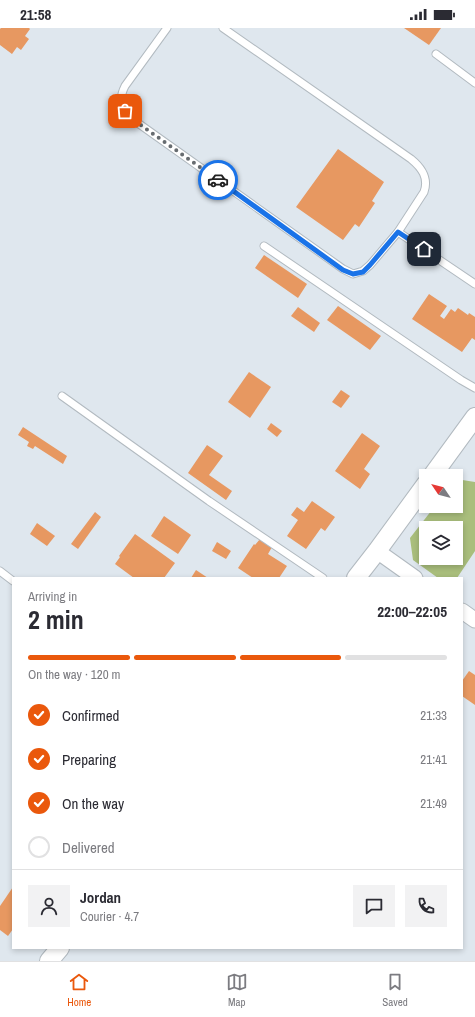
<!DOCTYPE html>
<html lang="en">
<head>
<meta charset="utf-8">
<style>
	body { margin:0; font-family:"Archivo Narrow",sans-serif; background:#f2f2f3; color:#2b2b33; height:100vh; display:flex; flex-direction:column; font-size:15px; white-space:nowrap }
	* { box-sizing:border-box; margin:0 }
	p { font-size:13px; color:#7c7c81 }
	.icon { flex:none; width:22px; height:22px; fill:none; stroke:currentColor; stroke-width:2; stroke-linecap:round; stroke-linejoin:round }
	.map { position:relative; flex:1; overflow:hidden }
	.panel { position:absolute; left:12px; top:549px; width:451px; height:372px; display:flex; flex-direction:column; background:#fff; border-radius:0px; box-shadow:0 2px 6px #0003 }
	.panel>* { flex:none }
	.needle { width:26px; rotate:305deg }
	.fabs { position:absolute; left:419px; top:441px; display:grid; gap:8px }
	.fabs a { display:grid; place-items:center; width:44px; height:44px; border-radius:0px; background:#fff; box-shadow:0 2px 6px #0003; font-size:20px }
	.pin { position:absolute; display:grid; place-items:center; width:34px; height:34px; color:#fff; margin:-17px; border-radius:8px; box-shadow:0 2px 6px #0006 }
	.courier { position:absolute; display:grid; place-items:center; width:40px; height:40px; margin:-20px; border:3px solid #1a73e8; border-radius:50%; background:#fff; color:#222; box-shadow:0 1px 5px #0007 }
	.summary em { font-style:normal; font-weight:800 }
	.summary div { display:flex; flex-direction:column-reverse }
	.summary { display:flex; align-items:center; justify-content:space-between; height:68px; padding:0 16px }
	h1 { font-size:26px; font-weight:800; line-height:30px }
	.bar { display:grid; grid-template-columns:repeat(4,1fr); gap:6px 4px; align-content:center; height:48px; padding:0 16px }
	.bar i { height:5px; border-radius:3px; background:#e1e1e2 }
	.bar .active { background:#ea580c }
	.bar p { grid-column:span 4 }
	.line { display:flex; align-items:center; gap:10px; padding:0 16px; border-top:1px solid #e1e1e2 }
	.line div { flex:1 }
	.round { display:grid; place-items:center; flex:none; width:42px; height:42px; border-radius:0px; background:#f2f2f3 }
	ol { padding:0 16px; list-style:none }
	li { display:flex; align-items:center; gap:12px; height:44px }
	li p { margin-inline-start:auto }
	li .icon { padding:4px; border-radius:50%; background:#ea580c; color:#fff; stroke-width:4 }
	li:last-child { color:#7c7c81 }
	li i { width:22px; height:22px; border:2px solid #e1e1e2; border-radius:50% }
	.status { display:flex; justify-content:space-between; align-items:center; height:28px; padding:0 20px; background:#fff; direction:ltr }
	.status svg { height:11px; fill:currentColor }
	.tabs { display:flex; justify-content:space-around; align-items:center; height:56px; border-top:1px solid #e1e1e2; background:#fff; font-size:11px; color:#7c7c81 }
	.tabs a { display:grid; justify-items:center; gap:2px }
	.tabs .active { color:#ea580c }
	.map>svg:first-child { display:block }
	.green { fill:#a9be7c; fill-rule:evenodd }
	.building { fill:#e79861 }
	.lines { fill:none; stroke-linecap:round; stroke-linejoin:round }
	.service-casing { stroke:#b2bac0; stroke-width:9 }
	.minor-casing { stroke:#b2bac0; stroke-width:17 }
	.tertiary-casing { stroke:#b2bac0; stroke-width:20 }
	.service { stroke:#fff; stroke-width:7 }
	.minor { stroke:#fff; stroke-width:15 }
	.tertiary { stroke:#fff; stroke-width:18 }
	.done { stroke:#676c70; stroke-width:4; stroke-dasharray:0 7.2 }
	.route { stroke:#1a73e8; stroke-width:5 }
</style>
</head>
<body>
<div class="status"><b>21:58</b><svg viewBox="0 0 49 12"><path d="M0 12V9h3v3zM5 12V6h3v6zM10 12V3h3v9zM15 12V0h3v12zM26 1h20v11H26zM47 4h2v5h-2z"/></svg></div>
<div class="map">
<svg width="475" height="933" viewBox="0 0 475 933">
	<rect width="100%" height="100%" fill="#dfe7ee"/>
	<!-- green -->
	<path class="green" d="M456,451L475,454V523L457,550H438L413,532L410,510L435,478H456ZM426,500H456V530H426Z"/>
	<!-- building -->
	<g class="building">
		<path d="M1,0H29L30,1L25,8L29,11L21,22L17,19L12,26L0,17V1Z"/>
		<path d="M404,0H441L429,17Z"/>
		<path d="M338,121L384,154L372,173L375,175L359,199L355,196L343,212L296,179Z"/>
		<path d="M264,227L307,256L298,270L255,240Z"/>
		<path d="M429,266L447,278L440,288L444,291L451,281L455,284L458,280L468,287L469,285L475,289V312L472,310L462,324L412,291Z"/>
		<path d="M338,278L381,308L370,322L327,292Z"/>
		<path d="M298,279L320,295L314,304L291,288Z"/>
		<path d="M249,344L271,359L250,390L228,374Z"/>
		<path d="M341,362L350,368L341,380L332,374Z"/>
		<path d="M271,395L282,403L277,409L267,401Z"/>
		<path d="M23,399L67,428L63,436L35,418L33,421L27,418L29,414L18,407Z"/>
		<path d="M362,405L380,418L364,441L370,446L360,461L335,443Z"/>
		<path d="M207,417L223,428L209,447L232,463L226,472L188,445Z"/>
		<path d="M312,473L335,489L325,503L321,500L306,521L287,508L298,492L291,487L297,479L304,484Z"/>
		<path d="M95,484L101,489L78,521L71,516Z"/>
		<path d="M164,488L191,507L178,526L151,508Z"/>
		<path d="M37,495L55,508L47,518L30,506Z"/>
		<path d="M135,506L175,535L164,550H134L115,536L120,529L119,528Z"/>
		<path d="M260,511L272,519L268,526L287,538L279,550H253L238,540L254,516L255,517Z"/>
		<path d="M217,514L231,523L226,531L212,523Z"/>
		<path d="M196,542L208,550H191Z"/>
		<path d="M469,643L475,647V677L462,668V653Z"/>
		<path d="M13,859V901L8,908L0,902V878Z"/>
	</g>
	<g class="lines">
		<!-- service casing -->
		<g class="service-casing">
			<g id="service">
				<path d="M167,0L125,58C117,74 122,82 135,93L343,241L353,246L363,243L370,237L398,204L424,164C429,150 422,140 411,131L223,0"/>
				<path d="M436,26L475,55"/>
				<path d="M398,204L475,256"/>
				<path d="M264,218L461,352L475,360"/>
				<path d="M62,368L209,473L323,550"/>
				<path d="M0,543L13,553"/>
			</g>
		</g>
		<!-- minor casing -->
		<g class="minor-casing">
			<g id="minor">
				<path d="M377,523L415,550"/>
				<path d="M462,583L475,592"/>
			</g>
		</g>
		<!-- tertiary casing -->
		<g class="tertiary-casing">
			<g id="tertiary">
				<path d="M432,448L475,389"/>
				<path d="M356,550L377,523L426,456"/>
				<path d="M49,933L60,920"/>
			</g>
		</g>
		<!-- service -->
		<use href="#service" class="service"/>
		<!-- minor -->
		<use href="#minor" class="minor"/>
		<!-- tertiary -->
		<use href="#tertiary" class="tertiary"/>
	</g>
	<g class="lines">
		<!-- done -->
		<path class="done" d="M125,83L135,93L218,152"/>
		<!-- route -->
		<path class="route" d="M218,152L343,242L353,246L363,244L370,237L398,204L424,221"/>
	</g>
</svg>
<div class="fabs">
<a><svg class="needle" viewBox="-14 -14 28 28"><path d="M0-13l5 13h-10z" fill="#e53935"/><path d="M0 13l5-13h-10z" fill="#7c7c81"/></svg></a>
<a><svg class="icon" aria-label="layers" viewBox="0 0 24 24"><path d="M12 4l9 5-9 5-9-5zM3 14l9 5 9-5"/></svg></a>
</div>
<div class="pin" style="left:125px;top:83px;background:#ea580c"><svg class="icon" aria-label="bag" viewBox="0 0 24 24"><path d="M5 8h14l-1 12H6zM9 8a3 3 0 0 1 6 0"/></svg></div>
<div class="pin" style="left:424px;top:221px;background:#1f2937"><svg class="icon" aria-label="home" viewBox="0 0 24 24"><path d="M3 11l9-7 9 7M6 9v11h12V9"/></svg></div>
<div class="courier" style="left:218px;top:152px"><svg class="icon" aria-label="car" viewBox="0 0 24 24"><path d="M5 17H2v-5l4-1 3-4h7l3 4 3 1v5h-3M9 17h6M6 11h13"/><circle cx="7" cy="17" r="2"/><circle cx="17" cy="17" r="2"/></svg></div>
<section class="panel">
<div class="summary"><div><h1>2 min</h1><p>Arriving in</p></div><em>22:00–22:05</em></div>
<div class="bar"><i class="active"></i><i class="active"></i><i class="active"></i><i></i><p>On the way · 120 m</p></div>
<ol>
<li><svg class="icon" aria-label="check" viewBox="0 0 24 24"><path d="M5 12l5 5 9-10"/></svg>Confirmed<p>21:33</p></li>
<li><svg class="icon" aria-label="check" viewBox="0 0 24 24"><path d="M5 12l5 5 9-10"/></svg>Preparing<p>21:41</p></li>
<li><svg class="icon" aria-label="check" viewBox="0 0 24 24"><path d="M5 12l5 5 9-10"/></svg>On the way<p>21:49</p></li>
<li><i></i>Delivered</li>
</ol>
<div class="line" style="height:72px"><a class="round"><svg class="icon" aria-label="person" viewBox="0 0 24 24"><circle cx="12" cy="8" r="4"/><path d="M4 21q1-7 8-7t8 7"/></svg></a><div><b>Jordan</b><p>Courier · 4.7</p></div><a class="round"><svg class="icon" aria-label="chat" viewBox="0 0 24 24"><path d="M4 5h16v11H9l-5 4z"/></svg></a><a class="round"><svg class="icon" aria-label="phone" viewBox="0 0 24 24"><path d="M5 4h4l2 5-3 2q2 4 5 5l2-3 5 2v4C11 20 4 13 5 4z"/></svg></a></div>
</section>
</div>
<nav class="tabs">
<a class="active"><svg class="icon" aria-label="home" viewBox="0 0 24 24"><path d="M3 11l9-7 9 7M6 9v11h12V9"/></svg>Home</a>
<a><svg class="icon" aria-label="map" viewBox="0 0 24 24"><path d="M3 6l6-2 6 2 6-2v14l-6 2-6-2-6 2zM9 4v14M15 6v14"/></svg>Map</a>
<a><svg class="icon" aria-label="saved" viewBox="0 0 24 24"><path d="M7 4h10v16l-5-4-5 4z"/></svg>Saved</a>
</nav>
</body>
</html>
